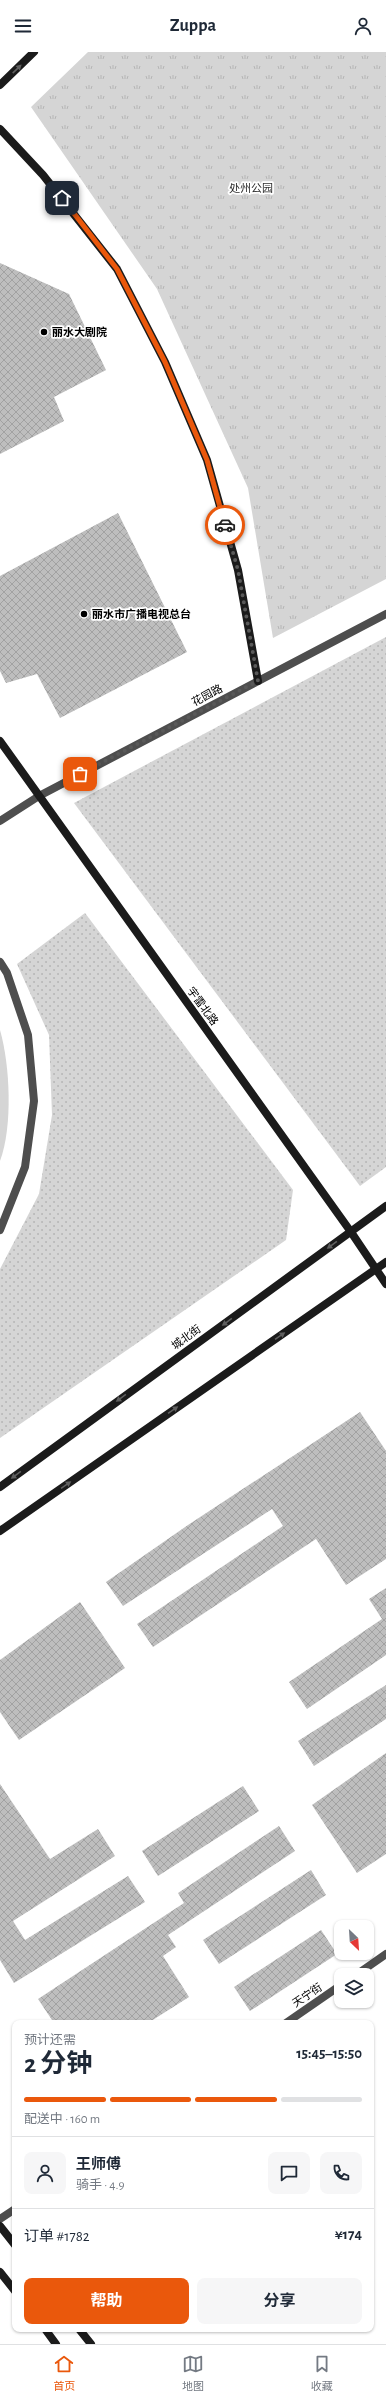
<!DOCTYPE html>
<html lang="zh">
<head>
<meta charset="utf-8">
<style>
	body { margin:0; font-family:"Alegreya Sans","Noto Sans SC",sans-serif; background:#f6f6f7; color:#1f2937; height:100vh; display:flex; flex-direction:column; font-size:15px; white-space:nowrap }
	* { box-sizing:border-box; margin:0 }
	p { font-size:13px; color:#747a83 }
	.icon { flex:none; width:22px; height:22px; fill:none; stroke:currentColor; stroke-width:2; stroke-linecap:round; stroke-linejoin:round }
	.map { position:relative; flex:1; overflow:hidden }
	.drawer { position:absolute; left:12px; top:1968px; width:362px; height:312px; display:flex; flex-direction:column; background:#fff; border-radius:8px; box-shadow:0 1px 3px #0004 }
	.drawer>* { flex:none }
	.needle { width:26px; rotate:155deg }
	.buttons { position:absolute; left:334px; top:1868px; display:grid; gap:8px }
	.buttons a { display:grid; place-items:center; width:40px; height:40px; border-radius:8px; background:#fff; box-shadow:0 1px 3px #0004; font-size:20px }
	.pin { position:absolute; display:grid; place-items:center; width:34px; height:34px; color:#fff; margin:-17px; border-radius:8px; box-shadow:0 2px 6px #0006 }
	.courier { position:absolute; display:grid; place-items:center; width:40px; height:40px; margin:-20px; border:3px solid #ea580c; border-radius:50%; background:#fff; color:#222; box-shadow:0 1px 5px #0007 }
	.head em { font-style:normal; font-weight:700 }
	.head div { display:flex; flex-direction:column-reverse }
	.head { display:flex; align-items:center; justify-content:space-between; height:68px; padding:0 12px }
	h1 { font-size:26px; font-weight:700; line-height:30px }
	.bar { display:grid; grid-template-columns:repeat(4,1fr); gap:6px 4px; align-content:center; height:48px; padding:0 12px }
	.bar i { height:5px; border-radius:3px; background:#e0e1e3 }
	.bar .current { background:#ea580c }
	.bar p { grid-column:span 4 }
	.line { display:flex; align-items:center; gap:10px; padding:0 12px; border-top:1px solid #e0e1e3 }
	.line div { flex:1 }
	.round { display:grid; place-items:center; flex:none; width:42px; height:42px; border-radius:8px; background:#f6f6f7 }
	.button { display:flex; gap:8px; margin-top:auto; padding:8px 12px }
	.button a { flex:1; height:46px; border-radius:8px; background:#ea580c; color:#fff; font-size:16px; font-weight:700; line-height:46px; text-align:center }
	.button a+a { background:#f6f6f7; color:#1f2937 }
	header { display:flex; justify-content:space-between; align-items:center; height:52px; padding:0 12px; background:#fff; font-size:18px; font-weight:700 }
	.tabs { display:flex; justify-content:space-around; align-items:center; height:56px; border-top:1px solid #e0e1e3; background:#fff; font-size:11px; color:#747a83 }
	.tabs a { display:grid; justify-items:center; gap:2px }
	.tabs .current { color:#ea580c }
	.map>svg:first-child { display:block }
	.grass { fill:url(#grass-dots) }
	.park { fill:url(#park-tufts) }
	.pitch { fill:#d5d5d5 }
	.building { fill:url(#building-cross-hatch) }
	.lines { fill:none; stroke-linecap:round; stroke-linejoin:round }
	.street { stroke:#4e4e4e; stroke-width:8 }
	.secondary { stroke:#1b1b1b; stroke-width:8 }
	.oneway { fill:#5f5f5f }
	.done { stroke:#595959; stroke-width:4; stroke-dasharray:0 7.2 }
	.route { stroke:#ea580c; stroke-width:5 }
	.poi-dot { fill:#000; stroke:#fff; stroke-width:1.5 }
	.labels { text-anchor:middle; stroke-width:3.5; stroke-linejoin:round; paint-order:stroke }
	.park-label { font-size:11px; fill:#2c2c2c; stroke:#fff }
	.poi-label { font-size:11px; font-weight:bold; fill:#000; stroke:#fff; text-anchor:start }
	.street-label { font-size:11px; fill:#000; stroke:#fff }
</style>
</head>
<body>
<header><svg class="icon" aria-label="menu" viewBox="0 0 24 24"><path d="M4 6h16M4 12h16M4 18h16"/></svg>Zuppa<svg class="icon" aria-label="person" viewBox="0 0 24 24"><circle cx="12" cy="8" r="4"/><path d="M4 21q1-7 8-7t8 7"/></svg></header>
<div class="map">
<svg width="386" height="2292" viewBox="0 0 386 2292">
	<defs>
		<pattern id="grass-dots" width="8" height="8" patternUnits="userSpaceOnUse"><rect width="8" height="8" fill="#d5d5d5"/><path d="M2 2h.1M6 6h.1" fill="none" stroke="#b5b5b5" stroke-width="1.8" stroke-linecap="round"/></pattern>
		<pattern id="park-tufts" width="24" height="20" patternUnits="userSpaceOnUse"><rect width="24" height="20" fill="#d5d5d5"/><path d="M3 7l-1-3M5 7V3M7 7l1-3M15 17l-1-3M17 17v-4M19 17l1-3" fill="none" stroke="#b5b5b5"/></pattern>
		<pattern id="building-cross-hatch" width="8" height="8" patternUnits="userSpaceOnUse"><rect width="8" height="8" fill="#bebebe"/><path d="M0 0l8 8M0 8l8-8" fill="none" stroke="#a2a2a2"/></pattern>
	</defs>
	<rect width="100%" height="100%" fill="#fff"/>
	<!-- grass -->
	<g class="grass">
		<path d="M386,585V1115L360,1134L74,751Z"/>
		<path d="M85,861L293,1138L286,1188L0,1386V1217L39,1142L52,1063L49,983L17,912Z"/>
	</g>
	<!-- park -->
	<path class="park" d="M88,0H386V527L273,586L248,436L157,237L31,55Z"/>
	<!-- pitch -->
	<path class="pitch" d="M0,978C10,1013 13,1074 0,1109Z"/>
	<!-- building -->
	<g class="building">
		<path d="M0,211L69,242L106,318L54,345L64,369L0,402Z"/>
		<path d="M118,461L187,600L60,666L37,622L6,631L0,619V524Z"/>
		<path d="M360,1360L386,1399V1507L346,1533L316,1487L153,1595L137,1572L283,1474L272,1457L123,1554L106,1530L188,1473Z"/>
		<path d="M386,1536V1603L307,1657L289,1630L382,1567L369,1547Z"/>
		<path d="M80,1550L125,1616L19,1688L0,1660V1608Z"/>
		<path d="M386,1633V1667L314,1714L298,1689Z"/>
		<path d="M386,1701V1802L357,1821L312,1753Z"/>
		<path d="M0,1732L50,1807L98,1777L115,1804L13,1869L25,1888L128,1824L145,1850L14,1931L0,1908Z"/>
		<path d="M243,1734L259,1759L158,1824L142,1799Z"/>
		<path d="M279,1774L295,1799L168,1883L176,1895L163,1904L189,1945L148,1971H54L38,1947L184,1851L178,1841Z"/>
		<path d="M311,1818L326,1843L219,1912L203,1888Z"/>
		<path d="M321,1878L337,1902L250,1959L234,1935Z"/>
	</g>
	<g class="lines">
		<!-- street -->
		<g class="street">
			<path d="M0,769L39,744L386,562"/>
			<path d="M0,910L7,921L28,983L34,1049L25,1115L0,1178"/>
			<path d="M356,1923L386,1902"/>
			<path d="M286,1971L341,1933"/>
			<path d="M0,2167L15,2157"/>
		</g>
		<!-- secondary -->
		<g class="secondary">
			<path d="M0,33L34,0"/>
			<path d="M0,77L43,123L117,217L165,310L207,408L238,518L258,629"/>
			<path d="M0,689L351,1180L386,1232"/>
			<path d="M0,1435L386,1154"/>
			<path d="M0,1479L386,1210"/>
			<path d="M0,2174L15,2193"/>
			<path d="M0,2220L15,2239"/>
			<path d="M45,2277L56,2292"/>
			<path d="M79,2277L91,2292"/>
		</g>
	</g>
	<!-- one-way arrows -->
	<defs><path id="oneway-solid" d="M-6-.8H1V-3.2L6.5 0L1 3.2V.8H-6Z"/></defs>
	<g class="oneway">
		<use href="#oneway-solid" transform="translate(17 17) rotate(-44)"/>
		<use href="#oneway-solid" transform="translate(332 1193) rotate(144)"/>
		<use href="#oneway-solid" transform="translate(227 1270) rotate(144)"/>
		<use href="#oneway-solid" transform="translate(280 1284) rotate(-35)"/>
		<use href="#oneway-solid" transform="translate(121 1346) rotate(144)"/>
		<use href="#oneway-solid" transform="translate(173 1358) rotate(-35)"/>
		<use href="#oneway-solid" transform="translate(16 1423) rotate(144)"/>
		<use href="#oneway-solid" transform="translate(66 1433) rotate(-35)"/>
	</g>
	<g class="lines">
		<!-- done -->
		<path class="done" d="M80,722L258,629L238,518L225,473"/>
		<!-- route -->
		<path class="route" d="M62,146L117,217L165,310L207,408L225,473"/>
	</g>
	<!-- markers -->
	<g class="poi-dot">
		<circle cx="44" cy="280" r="4"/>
		<circle cx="84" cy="562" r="4"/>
	</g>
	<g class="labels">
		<!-- park labels -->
		<g class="park-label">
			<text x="251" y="140">处州公园</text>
		</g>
		<!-- poi labels -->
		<g class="poi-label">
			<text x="52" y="284">丽水大剧院</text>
			<text x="92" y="566">丽水市广播电视总台</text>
		</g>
		<!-- street labels -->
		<g class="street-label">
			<text transform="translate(207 643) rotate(-28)" y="4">花园路</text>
			<text transform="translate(203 954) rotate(54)" y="4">宇雷北路</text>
			<text transform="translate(186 1285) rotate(-36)" y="4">城北街</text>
			<text transform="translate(307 1943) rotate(-34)" y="4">天宁街</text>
		</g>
	</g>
</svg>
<div class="buttons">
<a><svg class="needle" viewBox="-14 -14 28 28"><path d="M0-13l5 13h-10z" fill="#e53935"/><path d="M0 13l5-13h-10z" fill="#747a83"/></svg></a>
<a><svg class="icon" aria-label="layers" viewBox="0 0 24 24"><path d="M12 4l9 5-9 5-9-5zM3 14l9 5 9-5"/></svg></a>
</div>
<div class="pin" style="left:80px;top:722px;background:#ea580c"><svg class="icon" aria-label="bag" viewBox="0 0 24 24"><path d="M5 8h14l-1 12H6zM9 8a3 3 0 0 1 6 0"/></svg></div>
<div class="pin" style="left:62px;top:146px;background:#1f2937"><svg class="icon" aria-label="home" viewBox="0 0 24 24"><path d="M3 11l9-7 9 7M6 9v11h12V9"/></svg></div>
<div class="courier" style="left:225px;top:473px"><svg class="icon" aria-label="car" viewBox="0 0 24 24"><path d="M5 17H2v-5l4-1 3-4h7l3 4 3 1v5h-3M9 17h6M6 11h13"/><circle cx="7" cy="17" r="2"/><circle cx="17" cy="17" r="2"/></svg></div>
<section class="drawer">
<div class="head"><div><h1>2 分钟</h1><p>预计还需</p></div><em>15:45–15:50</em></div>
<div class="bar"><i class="current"></i><i class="current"></i><i class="current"></i><i></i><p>配送中 · 160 m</p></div>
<div class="line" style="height:72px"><a class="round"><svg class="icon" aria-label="person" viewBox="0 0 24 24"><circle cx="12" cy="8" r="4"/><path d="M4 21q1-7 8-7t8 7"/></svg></a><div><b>王师傅</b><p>骑手 · 4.9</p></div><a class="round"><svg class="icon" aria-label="chat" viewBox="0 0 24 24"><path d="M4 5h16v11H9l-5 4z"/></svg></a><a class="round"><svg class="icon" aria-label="phone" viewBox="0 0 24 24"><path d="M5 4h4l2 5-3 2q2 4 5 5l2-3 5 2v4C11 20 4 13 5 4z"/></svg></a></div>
<div class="line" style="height:52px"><div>订单 #1782</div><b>¥174</b></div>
<div class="button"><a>帮助</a><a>分享</a></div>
</section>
</div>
<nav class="tabs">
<a class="current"><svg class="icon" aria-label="home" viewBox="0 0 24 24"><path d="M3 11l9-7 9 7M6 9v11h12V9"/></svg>首页</a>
<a><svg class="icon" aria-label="map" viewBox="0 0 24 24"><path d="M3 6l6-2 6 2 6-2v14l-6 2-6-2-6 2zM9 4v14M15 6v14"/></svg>地图</a>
<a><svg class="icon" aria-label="saved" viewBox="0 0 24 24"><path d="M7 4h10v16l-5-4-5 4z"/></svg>收藏</a>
</nav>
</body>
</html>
